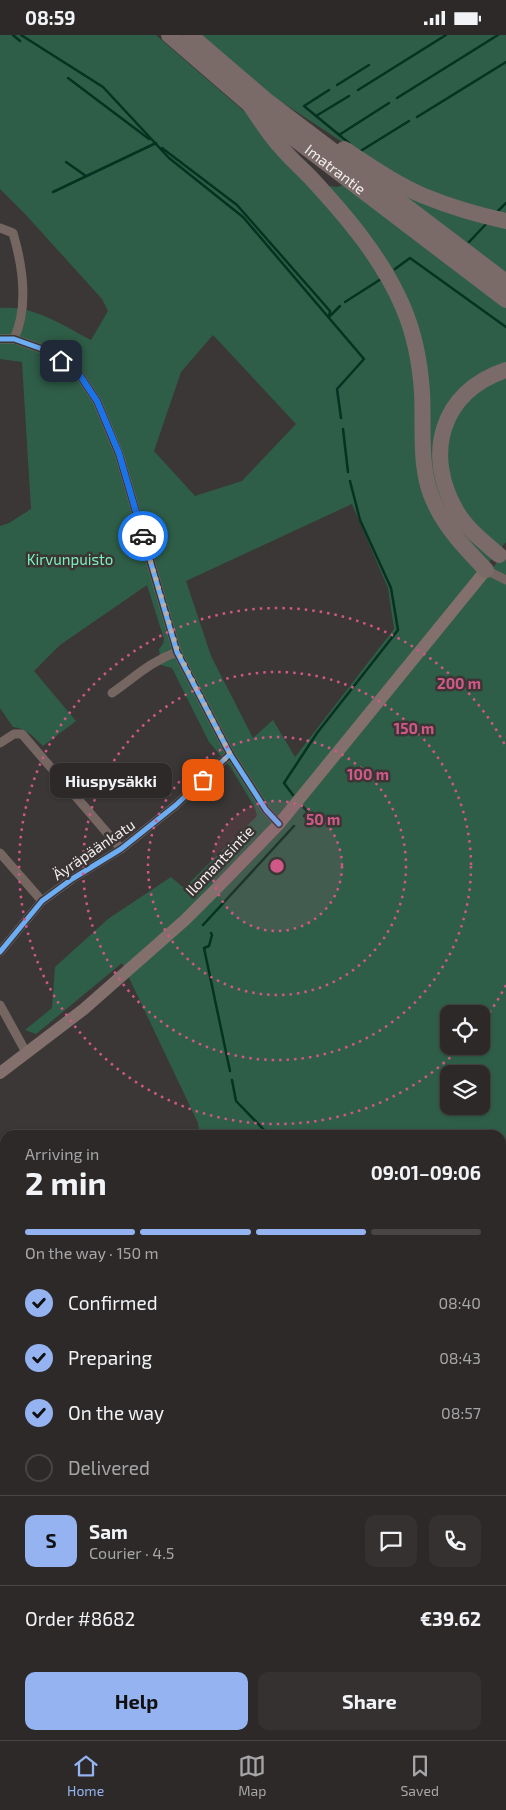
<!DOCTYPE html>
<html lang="en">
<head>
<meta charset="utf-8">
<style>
	body { margin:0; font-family:"Exo 2",sans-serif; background:#343130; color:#f1f3f6; height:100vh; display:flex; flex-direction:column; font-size:19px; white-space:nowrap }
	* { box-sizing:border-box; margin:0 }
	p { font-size:16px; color:#a6a6a8 }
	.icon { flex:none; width:28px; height:28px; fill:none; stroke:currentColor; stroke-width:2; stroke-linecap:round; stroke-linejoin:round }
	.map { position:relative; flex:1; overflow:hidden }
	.sheet { position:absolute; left:0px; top:1095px; width:506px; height:610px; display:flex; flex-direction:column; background:#2c2928; border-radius:15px 15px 0 0; box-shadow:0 1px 4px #0004,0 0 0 1px #484545 }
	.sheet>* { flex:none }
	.controls { position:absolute; left:440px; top:970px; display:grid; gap:10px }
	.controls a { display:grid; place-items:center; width:50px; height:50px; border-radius:10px; background:#2c2928; box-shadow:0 1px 4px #0004,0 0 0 1px #484545; font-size:25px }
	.pin { position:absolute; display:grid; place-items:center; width:42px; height:42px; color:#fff; margin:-21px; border-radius:10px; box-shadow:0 2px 8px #0006 }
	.courier { position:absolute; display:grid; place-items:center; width:50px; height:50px; margin:-25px; border:4px solid #1a73e8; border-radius:50%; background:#fff; color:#222; box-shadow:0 1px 6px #0007 }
	.bubble { position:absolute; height:35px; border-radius:10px; background:#2c2928; box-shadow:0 1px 4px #0004,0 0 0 1px #484545; font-size:16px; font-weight:700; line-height:35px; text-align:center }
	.overview em { font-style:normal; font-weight:700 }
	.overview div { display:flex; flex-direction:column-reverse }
	.overview { display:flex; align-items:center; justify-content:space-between; height:85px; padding:0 25px }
	h1 { font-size:32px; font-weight:700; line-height:38px }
	.bar { display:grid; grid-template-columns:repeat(4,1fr); gap:8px 5px; align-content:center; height:60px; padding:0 25px }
	.bar i { height:6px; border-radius:4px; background:#484545 }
	.bar .selected { background:#95b2f1 }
	.bar p { grid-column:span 4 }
	.line { display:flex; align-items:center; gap:12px; padding:0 25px; border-top:1px solid #484545 }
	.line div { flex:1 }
	.round { display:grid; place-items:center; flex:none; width:52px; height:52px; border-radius:10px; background:#343130 }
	ol { padding:0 25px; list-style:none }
	li { display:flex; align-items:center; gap:15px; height:55px }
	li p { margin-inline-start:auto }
	li .icon { padding:5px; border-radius:50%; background:#95b2f1; color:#111; stroke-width:4 }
	li:last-child { color:#a6a6a8 }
	li i { width:28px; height:28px; border:2px solid #484545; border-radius:50% }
	.button { display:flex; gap:10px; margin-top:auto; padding:10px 25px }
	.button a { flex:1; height:58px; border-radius:10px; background:#95b2f1; color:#111; font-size:20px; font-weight:700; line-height:58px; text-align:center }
	.button a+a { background:#343130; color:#f1f3f6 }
	.status { display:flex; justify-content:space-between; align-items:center; height:35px; padding:0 25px; background:#2c2928; direction:ltr }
	.status svg { height:14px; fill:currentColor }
	.dock { display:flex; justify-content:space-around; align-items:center; height:70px; border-top:1px solid #484545; background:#2c2928; font-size:14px; color:#a6a6a8 }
	.dock a { display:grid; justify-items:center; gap:2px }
	.dock .selected { color:#95b2f1 }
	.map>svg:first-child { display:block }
	.green { fill:#2f5e48; fill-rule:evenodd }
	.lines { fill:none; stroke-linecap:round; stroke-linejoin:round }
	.stream { stroke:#053221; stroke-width:2.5 }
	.street { stroke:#766661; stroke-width:9 }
	.secondary { stroke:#836f6b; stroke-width:12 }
	.highway { stroke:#7b6b68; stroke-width:16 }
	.cycleway-casing { stroke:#3b3635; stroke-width:8 }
	.cycleway { stroke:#6dadf4; stroke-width:5 }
	.done { stroke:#b2aeae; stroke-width:5; stroke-dasharray:0 9 }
	.route { stroke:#1a73e8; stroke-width:6 }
	.ring { fill:none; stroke:#d05887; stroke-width:2.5; stroke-dasharray:2.5 5 }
	.labels { text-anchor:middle; stroke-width:5; stroke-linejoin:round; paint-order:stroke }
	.street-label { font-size:15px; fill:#f2eeee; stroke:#3b3635 }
	.park-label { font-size:15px; fill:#7bf2bd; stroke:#3b3635 }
	.centre { fill:#d05887; stroke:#3b3635; stroke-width:2.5 }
	.ring-label { font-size:15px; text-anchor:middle; font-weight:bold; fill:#d05887; stroke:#3b3635; stroke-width:5; stroke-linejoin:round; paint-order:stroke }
</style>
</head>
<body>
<div class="status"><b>08:59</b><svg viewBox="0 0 49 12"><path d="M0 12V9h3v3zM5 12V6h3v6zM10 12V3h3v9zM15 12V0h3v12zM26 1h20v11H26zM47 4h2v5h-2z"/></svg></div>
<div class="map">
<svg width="506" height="1705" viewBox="0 0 506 1705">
	<rect width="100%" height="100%" fill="#3a3736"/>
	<!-- green -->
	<g class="green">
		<path d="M0,0H156L246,78L308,149L337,152L374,140L506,190V333L449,374L440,442L495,520L295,767L506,517V1705H326V1700H501V1100H200L198,1088L122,928L36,999L25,995L52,973L55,932L108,884L171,842L184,853L257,781L255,773L231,733L209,707L172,633L161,630L159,614L163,609L164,604L147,550L60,610L34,636L76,686L43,711C34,702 26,693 13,692L0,673V491L9,488L31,474L22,327L0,324V273C34,270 62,290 91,305L108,276L102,264L26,180L0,154ZM213,300L296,389L242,446L195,461L154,416L181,337ZM352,469L388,553L394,594L295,722L273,685L253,703L211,621L186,546ZM449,979H481V1011H449ZM449,1039H481V1071H449Z"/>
		<path d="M201,0H506V182L425,157L377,130L271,60Z"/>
		<path d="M506,338V507L498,516L479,500L444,439L453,378L493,342Z"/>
		<path d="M0,1344L5,1376V1447L0,1448Z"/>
	</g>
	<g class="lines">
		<!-- stream -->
		<g class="stream">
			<path d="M13,0L20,6"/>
			<path d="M21,0L103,52L169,123L243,182L364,324L337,354L341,383"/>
			<path d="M68,43L149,104"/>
			<path d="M337,50L369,30"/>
			<path d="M329,55L304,71L349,108"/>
			<path d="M358,55L446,0"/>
			<path d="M397,63L498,0"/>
			<path d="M316,81L349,61"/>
			<path d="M417,82L506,27"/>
			<path d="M339,100L389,68"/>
			<path d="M162,113L237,170L330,276L329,282"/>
			<path d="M359,117L409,86"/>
			<path d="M66,127L86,141"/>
			<path d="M53,157L156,108"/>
			<path d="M497,177L506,168"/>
			<path d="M469,207L487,188"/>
			<path d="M395,234L410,223L506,292"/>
			<path d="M345,267L381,244"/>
			<path d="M330,281L340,271"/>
			<path d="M343,394L348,437"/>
			<path d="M293,760L284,748L317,698L398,595L391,553L360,485L350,446"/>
			<path d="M303,772L308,777L304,781"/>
			<path d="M203,890L294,791"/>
			<path d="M211,898L212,900L209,911L204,913L230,1036"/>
			<path d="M232,1045L236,1066L269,1100"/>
			<path d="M501,1226L506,1233"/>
			<path d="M501,1498L506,1517"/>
			<path d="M501,1665L506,1663"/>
			<path d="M449,1700L450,1705"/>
			<path d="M500,1700L506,1704"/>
			<path d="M364,1705L366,1700"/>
		</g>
		<!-- street -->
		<g class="street">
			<path d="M0,193L13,198C23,232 29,271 14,304"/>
			<path d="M0,304H14L45,315L77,336L97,366L119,419L177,617L230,719L266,775L279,789"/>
			<path d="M486,535L506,545"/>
			<path d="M112,658C135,642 151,626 177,617"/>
			<path d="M0,708L14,699H22L121,814"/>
			<path d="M0,818L42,866"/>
			<path d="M0,917L42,866L72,844L121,814L176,770L230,719"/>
			<path d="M0,970L27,1019"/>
			<path d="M0,1287L5,1286"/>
			<path d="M0,1496L5,1495"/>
			<path d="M0,1668L5,1667"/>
		</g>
		<!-- secondary -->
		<g class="secondary">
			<path d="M0,1038L84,974L185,885L219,851L279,789L486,535"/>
			<path d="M0,1230L5,1257"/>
			<path d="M78,1700L79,1705"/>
		</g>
		<!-- highway -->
		<g class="highway">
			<path id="s1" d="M169,0L250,70L506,265"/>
			<path d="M190,0L266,65L506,247"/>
			<path d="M250,70C260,84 268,98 279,110C289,122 300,132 311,143C347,182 382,223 403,272C415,300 420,327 422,357C424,394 418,435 435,469C447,495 467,515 486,535"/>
			<path d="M344,114C370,131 396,149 424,161C451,172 478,180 506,186"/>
			<path d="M499,520C484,507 467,494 457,477C423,420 441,356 506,335"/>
		</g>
		<!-- cycleway casing -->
		<g class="cycleway-casing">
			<g id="cycleway">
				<path d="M0,304H14L45,315L77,336L97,366L119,419L177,617L230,719L266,775L279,789"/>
				<path d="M0,917L42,866L72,844L121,814L176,770L230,719"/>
			</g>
		</g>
		<!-- cycleway -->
		<use href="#cycleway" class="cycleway"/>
	</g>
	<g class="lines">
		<!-- done -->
		<path class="done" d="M143,501L178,617L230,719L203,745"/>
		<!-- route -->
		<path class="route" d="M61,326L77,336L97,366L119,418L143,501"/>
	</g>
	<!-- distance rings -->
	<circle cx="277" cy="831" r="65" fill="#d05887" fill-opacity=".12"/>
	<g class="ring">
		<circle cx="277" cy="831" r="65"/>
		<circle cx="277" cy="831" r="129"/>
		<circle cx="277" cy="831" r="194"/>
		<path d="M506 950A258 258 0 0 1 482 988M461 1012A258 258 0 1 1 506 712"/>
	</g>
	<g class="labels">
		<!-- street labels -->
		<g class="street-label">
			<text dy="5" stroke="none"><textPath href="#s1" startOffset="214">Imatrantie</textPath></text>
			<text transform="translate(94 815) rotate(-34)" y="5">Äyräpäänkatu</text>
			<text transform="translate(220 826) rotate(-46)" y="5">Ilomantsintie</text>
		</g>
		<!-- park labels -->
		<g class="park-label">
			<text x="70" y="530">Kirvunpuisto</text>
		</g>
	</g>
	<circle cx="277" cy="831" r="8" class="centre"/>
	<g class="ring-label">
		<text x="459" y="654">200 m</text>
		<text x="414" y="699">150 m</text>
		<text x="368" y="745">100 m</text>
		<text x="323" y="790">50 m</text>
	</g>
</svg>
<div class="controls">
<a><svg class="icon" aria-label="locate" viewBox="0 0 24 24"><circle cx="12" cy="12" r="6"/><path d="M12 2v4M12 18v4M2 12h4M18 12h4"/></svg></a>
<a><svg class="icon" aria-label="layers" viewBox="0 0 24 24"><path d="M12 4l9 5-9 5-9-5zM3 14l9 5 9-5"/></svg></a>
</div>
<div class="pin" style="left:203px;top:745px;background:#ea580c"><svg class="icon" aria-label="bag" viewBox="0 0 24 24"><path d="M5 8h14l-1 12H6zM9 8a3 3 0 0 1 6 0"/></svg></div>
<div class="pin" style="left:61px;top:326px;background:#1f2937"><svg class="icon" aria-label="home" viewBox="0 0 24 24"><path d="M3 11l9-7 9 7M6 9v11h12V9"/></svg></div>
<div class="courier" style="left:143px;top:501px"><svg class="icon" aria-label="car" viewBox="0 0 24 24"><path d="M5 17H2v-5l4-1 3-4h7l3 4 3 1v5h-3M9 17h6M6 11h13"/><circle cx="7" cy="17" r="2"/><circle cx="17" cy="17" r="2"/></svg></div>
<div class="bubble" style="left:50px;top:728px;width:122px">Hiuspysäkki</div>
<section class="sheet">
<div class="overview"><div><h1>2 min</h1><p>Arriving in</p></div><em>09:01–09:06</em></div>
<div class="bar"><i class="selected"></i><i class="selected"></i><i class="selected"></i><i></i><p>On the way · 150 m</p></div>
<ol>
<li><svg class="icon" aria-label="check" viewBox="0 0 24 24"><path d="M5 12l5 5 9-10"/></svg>Confirmed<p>08:40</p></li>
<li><svg class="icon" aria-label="check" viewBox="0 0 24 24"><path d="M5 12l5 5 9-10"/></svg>Preparing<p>08:43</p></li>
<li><svg class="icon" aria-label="check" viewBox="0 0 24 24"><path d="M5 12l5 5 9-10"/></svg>On the way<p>08:57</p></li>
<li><i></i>Delivered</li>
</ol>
<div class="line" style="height:90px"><b class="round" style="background:#95b2f1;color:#111">S</b><div><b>Sam</b><p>Courier · 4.5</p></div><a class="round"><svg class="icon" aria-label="chat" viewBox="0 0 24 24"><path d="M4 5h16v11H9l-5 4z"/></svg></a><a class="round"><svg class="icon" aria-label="phone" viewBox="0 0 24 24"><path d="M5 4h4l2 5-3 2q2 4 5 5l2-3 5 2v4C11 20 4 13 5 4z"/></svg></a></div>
<div class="line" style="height:65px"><div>Order #8682</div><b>€39.62</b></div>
<div class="button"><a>Help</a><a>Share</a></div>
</section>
</div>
<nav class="dock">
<a class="selected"><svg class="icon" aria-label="home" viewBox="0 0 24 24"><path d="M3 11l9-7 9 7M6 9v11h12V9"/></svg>Home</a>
<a><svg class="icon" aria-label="map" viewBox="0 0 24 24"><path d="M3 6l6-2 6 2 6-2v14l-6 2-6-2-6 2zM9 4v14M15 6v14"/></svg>Map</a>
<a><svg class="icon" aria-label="saved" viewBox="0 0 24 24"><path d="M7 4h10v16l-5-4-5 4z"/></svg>Saved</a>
</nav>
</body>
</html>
